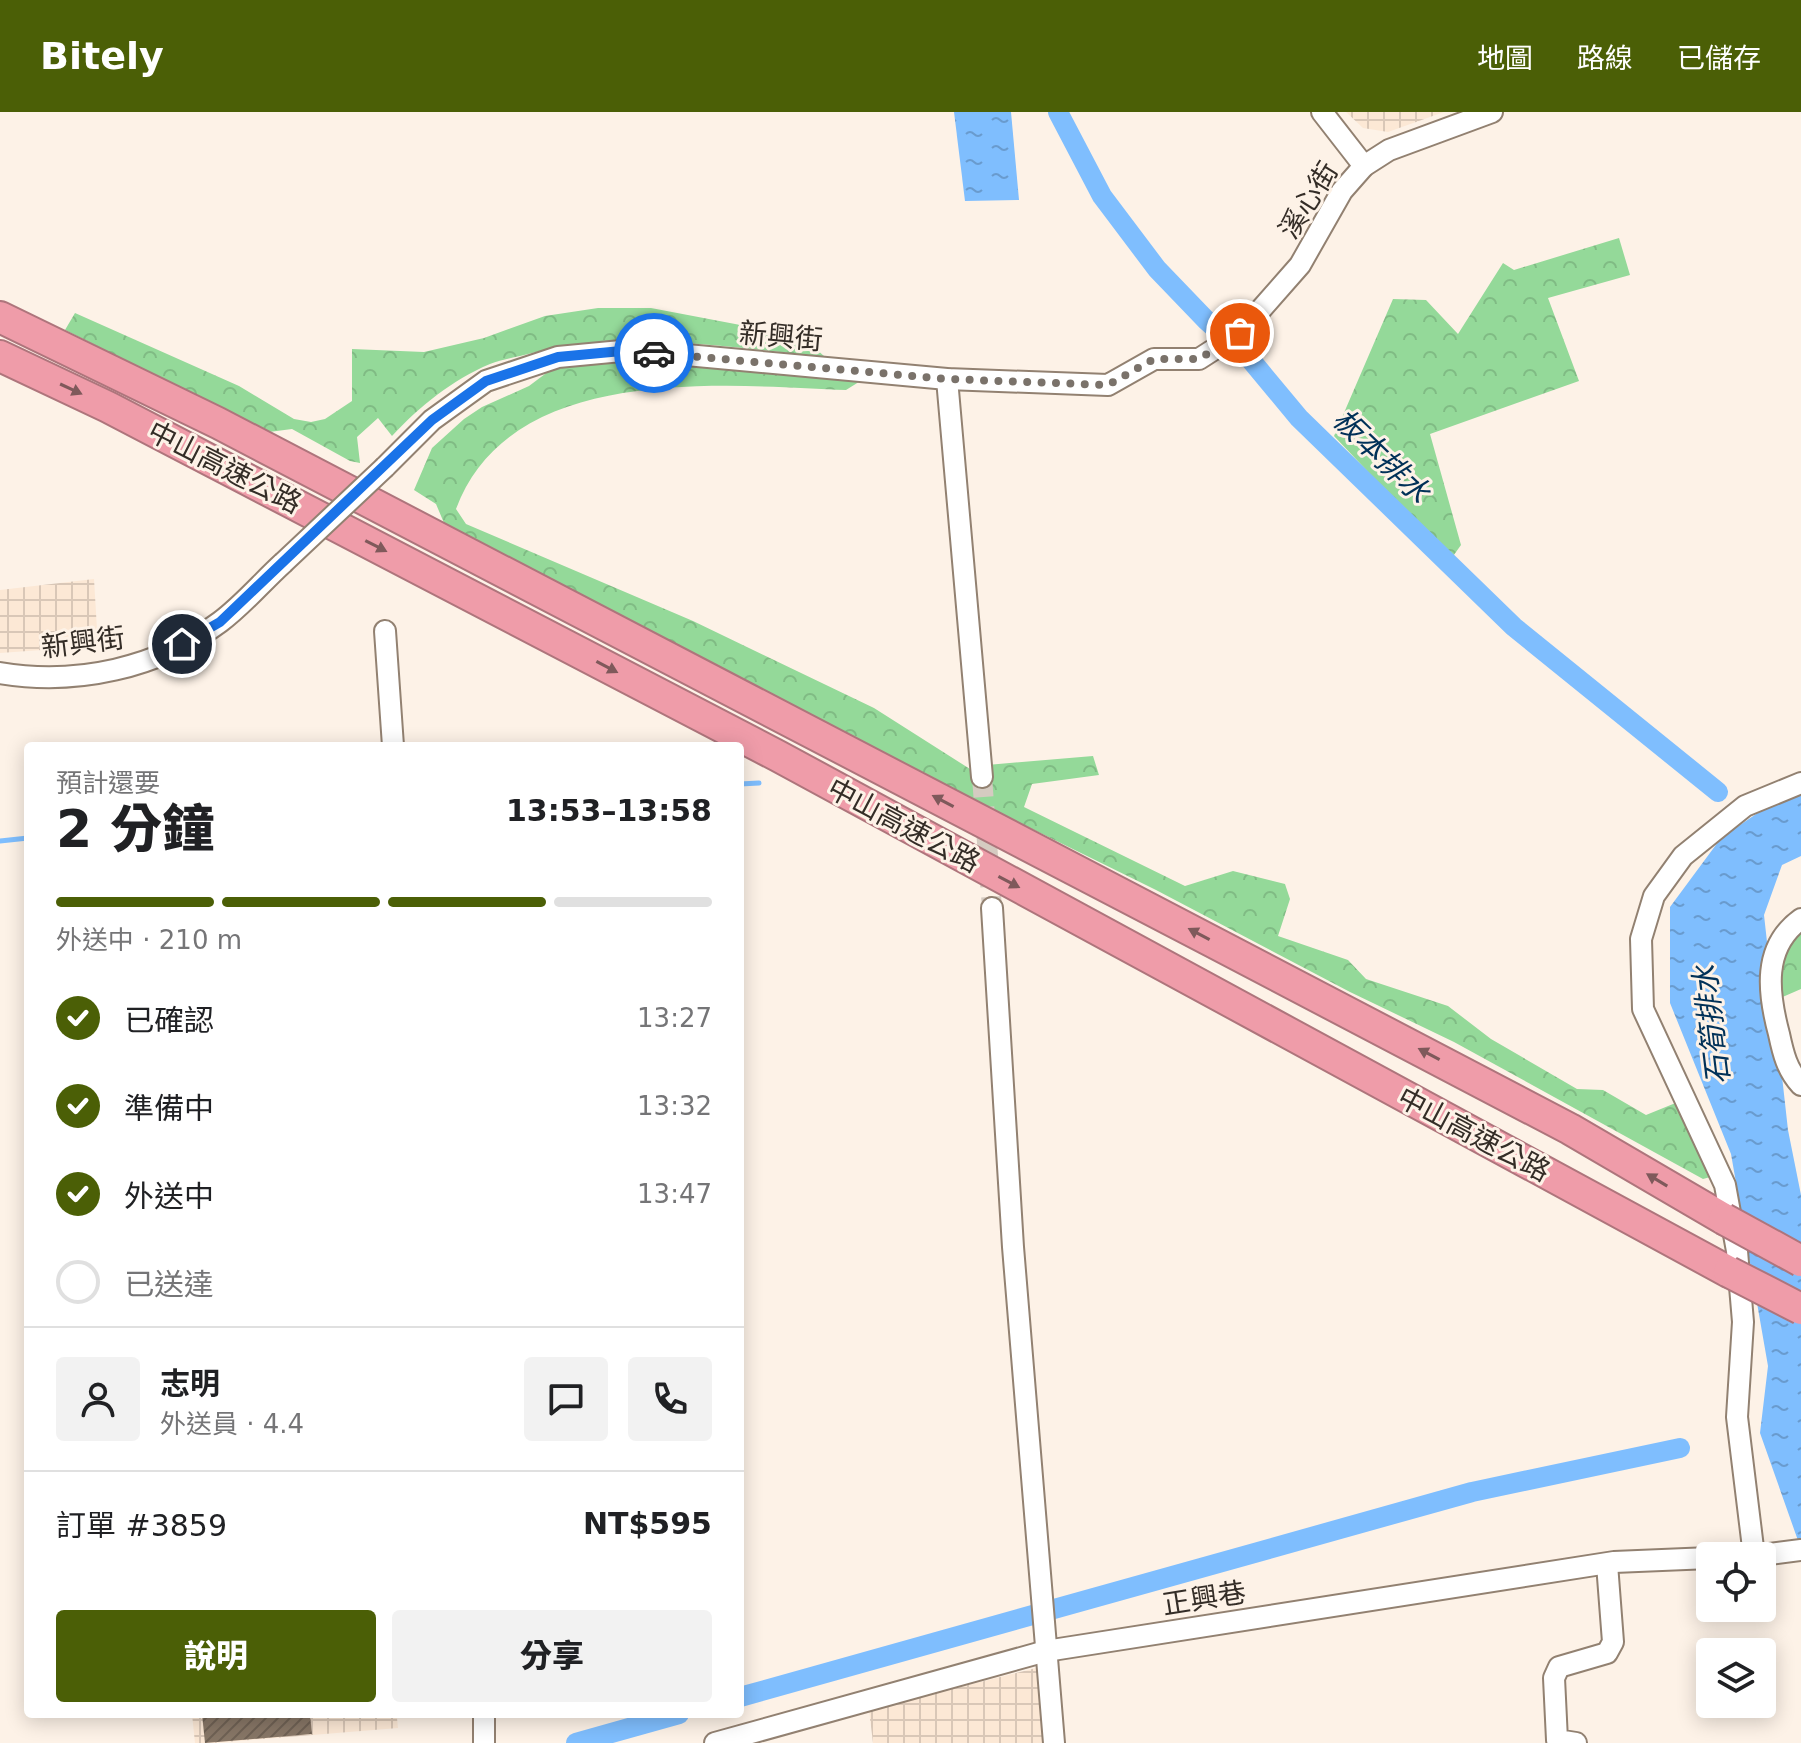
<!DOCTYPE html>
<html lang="zh-TW">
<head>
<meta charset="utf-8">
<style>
	body { margin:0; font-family:"DejaVu Sans","Noto Sans TC",sans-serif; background:#f2f2f2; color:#202124; height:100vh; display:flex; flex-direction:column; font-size:30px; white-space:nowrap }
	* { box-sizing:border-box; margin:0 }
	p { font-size:26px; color:#757577 }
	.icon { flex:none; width:44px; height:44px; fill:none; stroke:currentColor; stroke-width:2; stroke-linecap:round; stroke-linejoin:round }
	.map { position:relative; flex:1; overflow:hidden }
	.panel { position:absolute; left:24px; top:630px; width:720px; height:976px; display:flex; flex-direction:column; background:#fff; border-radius:8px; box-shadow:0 4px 20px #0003 }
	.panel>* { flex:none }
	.fabs { position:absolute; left:1696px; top:1430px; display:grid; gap:16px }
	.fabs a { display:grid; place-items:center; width:80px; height:80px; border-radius:8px; background:#fff; box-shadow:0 4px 20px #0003; font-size:40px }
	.pin { position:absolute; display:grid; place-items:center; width:68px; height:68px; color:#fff; margin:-34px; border:4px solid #fff; border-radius:50%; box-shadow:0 2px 8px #0007 }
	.courier { position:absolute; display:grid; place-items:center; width:80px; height:80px; margin:-40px; border:6px solid #1a73e8; border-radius:50%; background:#fff; color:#222; box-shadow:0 2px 10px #0007 }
	.overview em { font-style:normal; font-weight:800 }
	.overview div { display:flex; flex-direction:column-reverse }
	.overview { display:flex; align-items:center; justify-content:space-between; height:136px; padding:0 32px }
	h1 { font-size:52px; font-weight:800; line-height:60px }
	.bar { display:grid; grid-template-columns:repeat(4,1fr); gap:12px 8px; align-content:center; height:96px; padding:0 32px }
	.bar i { height:10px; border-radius:6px; background:#e0e0e0 }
	.bar .active { background:#4b5f06 }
	.bar p { grid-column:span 4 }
	.line { display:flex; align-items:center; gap:20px; padding:0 32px; border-top:2px solid #e0e0e0 }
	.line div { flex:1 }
	.round { display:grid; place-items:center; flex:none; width:84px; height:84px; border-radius:8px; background:#f2f2f2 }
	ol { padding:0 32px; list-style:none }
	li { display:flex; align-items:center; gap:24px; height:88px }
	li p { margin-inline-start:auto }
	li .icon { padding:8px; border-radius:50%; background:#4b5f06; color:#fff; stroke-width:4 }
	li:last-child { color:#757577 }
	li i { width:44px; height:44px; border:4px solid #e0e0e0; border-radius:50% }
	.action { display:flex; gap:16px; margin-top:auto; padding:16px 32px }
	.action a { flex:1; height:92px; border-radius:8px; background:#4b5f06; color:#fff; font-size:32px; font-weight:800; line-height:92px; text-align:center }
	.action a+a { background:#f2f2f2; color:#202124 }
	header { display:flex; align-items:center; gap:48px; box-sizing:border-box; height:112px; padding:0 40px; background:#4b5f06; color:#fff }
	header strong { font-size:38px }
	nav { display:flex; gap:44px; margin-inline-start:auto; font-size:28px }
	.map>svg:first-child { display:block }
	.industrial { fill:url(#industrial-grid) }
	.forest { fill:url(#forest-crowns) }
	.water { fill:url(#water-ripples) }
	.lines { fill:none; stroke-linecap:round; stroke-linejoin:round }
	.stream { stroke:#7fbefe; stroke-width:5 }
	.canal { stroke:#7fbefe; stroke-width:20 }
	.building { fill:url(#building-hatch) }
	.minor-tunnel { stroke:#d5cbc1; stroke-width:20; stroke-dasharray:20 10; stroke-linecap:butt }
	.minor-casing { stroke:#928171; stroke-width:24 }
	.highway-casing { stroke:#ae757c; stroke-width:34 }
	.minor { stroke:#fff; stroke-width:20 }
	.highway { stroke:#ef9ca9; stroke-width:30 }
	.minor-bridge-casing { stroke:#928171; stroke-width:24; stroke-linecap:butt }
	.highway-bridge-casing { stroke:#ae757c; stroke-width:34; stroke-linecap:butt }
	.minor-bridge { stroke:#fff; stroke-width:20 }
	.highway-bridge { stroke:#ef9ca9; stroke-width:30 }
	.oneway { fill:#7f595b }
	.done { stroke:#7a726a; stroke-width:8; stroke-dasharray:0 14.4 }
	.route { stroke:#1a73e8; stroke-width:10 }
	.labels { text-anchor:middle; stroke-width:6; stroke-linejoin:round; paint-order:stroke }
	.street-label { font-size:28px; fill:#342d27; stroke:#fdf2e7 }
	.water-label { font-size:30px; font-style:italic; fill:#013158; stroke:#fdf2e7 }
</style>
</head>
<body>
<header>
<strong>Bitely</strong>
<nav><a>地圖</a><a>路線</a><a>已儲存</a></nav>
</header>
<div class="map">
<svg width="1801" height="1631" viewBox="0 0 1801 1631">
	<defs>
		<pattern id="industrial-grid" width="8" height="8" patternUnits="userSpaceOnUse" patternTransform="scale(2)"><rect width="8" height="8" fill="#fce8d5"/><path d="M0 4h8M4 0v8" fill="none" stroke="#d9c7b7"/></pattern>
		<pattern id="forest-crowns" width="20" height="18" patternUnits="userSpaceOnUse" patternTransform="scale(2)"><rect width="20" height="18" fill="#94d999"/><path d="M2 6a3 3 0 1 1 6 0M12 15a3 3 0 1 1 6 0" fill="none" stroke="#80bb84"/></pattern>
		<pattern id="water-ripples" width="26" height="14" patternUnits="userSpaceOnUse" patternTransform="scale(2)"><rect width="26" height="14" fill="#7fbefe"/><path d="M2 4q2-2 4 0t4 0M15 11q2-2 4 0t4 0" fill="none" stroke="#699bce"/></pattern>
		<pattern id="building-hatch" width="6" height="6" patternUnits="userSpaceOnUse" patternTransform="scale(2)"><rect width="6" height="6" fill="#877666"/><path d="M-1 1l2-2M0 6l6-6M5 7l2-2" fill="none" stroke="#6f6154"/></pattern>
	</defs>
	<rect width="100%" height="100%" fill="#fdf2e7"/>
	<!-- industrial -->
	<g class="industrial">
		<path d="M1346,0H1444L1388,20L1363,16Z"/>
		<path d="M94,467L98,534L0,541V478Z"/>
		<path d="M1040,1555L1048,1631H873L869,1598Z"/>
		<path d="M192,1602H436L397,1606L398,1616L214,1631H195Z"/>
	</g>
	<!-- forest -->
	<g class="forest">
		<path d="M1619,126L1630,163L1548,186L1579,269L1430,322L1461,433L1451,447L1334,324L1393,187L1426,188L1458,222L1503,151L1514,158Z"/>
		<path d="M598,196H651L803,225L825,245C728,235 629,218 532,241C518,245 503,247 490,252C452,268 420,294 392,324L378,306L357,325L360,351L350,349L292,317L269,320L65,218L75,201L239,274L294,307L311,310L325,307L352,289V237L424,240L484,226L545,204Z"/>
		<path d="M627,248L862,268L846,278C722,273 510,251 456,397L466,412L693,509L874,596L981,664L987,653L1093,644L1099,663L1032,672L1024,695L1185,774L1233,759L1285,772L1290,787L1278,824L1348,848L1366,867L1448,894L1491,927L1577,977L1603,978L1646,1003L1678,990L1714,1064L1703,1067L1454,930L1350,880L1156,778L1008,705L444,411L436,392L414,378L432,336L464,307L482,295L529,274L549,259L575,253Z"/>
		<path d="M1801,815V877L1776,888L1779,849Z"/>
	</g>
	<!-- water -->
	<g class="water">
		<path d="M954,0H1011L1019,88L965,89Z"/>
		<path d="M1801,679V744L1782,753L1764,803L1788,1018L1801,1083V1437L1760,1321L1768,1254L1731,1042L1670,891V795L1721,726L1762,698Z"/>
	</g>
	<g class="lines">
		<!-- stream -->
		<g class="stream">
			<path d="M740,672L759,671"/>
			<path d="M0,729L28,726"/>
		</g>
		<!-- canal -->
		<g class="canal">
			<path d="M1058,0L1102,84L1157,157L1207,209L1250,247L1299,306L1514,515L1718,680"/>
			<path d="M740,1585L1472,1380L1680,1336"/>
			<path d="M576,1631L679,1602"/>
		</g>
	</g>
	<!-- building -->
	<path class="building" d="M202,1602H310L312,1622L205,1631Z"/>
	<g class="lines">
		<!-- minor-tunnel -->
		<path class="minor-tunnel" d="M982,665L992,796"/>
		<!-- minor casing -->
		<g class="minor-casing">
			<g id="minor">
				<path d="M1322,0L1364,54"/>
				<path d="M947,267L982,665"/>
				<path d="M385,355L432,308L486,269L558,245L632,238L947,267L1108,273L1154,247H1199L1241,220L1300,153L1342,79L1364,54L1389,38L1492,0"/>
				<path d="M385,519L393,634"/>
				<path d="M0,561C76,574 158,556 220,510C243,493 262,470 283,451"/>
				<path d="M1801,671L1745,694L1683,744L1654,784L1641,827L1643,897L1725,1073L1737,1139L1743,1210L1737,1305L1754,1444L1801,1438"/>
				<path d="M992,796L1013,1135L1054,1631"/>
				<path d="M1801,807C1762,835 1768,881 1779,922C1783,941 1787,958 1801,973"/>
				<path d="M484,1602V1631"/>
				<path d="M715,1631L1046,1539L1614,1450L1710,1446"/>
				<path d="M1576,1631L1557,1628L1554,1566L1559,1555L1607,1541L1613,1530L1607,1452"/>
			</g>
		</g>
		<!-- highway casing -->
		<g class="highway-casing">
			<g id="highway">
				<path d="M0,205L218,311L1213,830L1570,1017L1724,1107"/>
				<path d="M0,244L108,295L778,644L1729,1160"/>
			</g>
		</g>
		<!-- minor -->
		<use href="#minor" class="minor"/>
		<!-- highway -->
		<use href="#highway" class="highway"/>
		<!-- minor-bridge casing -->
		<g class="minor-bridge-casing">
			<path id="minor-bridge" d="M283,451L385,355"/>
		</g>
		<!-- highway-bridge casing -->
		<g class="highway-bridge-casing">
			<g id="highway-bridge">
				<path d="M1724,1107L1801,1149"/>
				<path d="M1729,1160L1801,1197"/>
			</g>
		</g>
		<!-- minor-bridge -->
		<use href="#minor-bridge" class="minor-bridge"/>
		<!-- highway-bridge -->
		<use href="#highway-bridge" class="highway-bridge"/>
	</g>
	<!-- one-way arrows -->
	<defs><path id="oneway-solid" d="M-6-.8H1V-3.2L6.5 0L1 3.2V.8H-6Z" transform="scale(2)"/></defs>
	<g class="oneway">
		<use href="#oneway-solid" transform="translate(71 277) rotate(25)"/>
		<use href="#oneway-solid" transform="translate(376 434) rotate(27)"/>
		<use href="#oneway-solid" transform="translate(607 555) rotate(28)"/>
		<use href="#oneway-solid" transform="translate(943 689) rotate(-152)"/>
		<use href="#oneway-solid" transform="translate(1009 770) rotate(28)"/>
		<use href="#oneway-solid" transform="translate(1199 822) rotate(-152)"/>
		<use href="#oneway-solid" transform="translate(1429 942) rotate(-152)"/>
		<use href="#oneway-solid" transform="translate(1657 1068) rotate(-149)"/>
	</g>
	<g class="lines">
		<!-- done -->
		<path class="done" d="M654,241L947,267L1108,273L1154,247H1199L1240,221"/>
		<!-- route -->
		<path class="route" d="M182,532L220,510L432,308L486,269L558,245L632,238L654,241"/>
	</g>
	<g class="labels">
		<!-- street labels -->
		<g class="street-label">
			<text transform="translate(1308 88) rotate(-58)" y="10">溪心街</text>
			<text transform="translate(781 224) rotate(5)" y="10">新興街</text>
			<text transform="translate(225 355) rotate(27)" y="10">中山高速公路</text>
			<text transform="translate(83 530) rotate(-7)" y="10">新興街</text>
			<text transform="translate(904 713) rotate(28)" y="10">中山高速公路</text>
			<text transform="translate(1474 1022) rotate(28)" y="10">中山高速公路</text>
			<text transform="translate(1204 1486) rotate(-9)" y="10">正興巷</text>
		</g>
		<!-- water labels -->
		<g class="water-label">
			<text transform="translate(1381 344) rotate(44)" y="10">板本排水</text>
			<text transform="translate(1712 913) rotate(-97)" y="10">石筍排水</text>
		</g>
	</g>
</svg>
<div class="fabs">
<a><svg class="icon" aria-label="locate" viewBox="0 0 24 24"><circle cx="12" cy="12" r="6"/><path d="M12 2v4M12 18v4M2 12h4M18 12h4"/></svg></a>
<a><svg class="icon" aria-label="layers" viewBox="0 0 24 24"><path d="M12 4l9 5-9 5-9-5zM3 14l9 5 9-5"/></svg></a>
</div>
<div class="pin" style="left:1240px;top:221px;background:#ea580c"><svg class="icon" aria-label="bag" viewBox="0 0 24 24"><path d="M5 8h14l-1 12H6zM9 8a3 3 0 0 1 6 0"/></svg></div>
<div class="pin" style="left:182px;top:532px;background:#1f2937"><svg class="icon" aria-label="home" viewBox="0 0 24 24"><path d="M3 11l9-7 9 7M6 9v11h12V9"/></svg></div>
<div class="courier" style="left:654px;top:241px"><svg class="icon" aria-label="car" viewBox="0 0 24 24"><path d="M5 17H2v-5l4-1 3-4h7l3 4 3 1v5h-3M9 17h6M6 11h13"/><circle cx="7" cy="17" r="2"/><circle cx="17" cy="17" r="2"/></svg></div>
<section class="panel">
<div class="overview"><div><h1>2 分鐘</h1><p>預計還要</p></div><em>13:53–13:58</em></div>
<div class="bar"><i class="active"></i><i class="active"></i><i class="active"></i><i></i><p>外送中 · 210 m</p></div>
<ol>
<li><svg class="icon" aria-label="check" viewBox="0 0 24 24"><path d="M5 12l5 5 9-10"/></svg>已確認<p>13:27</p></li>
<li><svg class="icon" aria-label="check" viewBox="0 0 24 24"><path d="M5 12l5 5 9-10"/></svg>準備中<p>13:32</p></li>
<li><svg class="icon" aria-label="check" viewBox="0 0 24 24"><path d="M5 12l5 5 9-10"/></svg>外送中<p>13:47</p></li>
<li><i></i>已送達</li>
</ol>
<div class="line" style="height:144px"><a class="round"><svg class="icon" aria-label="person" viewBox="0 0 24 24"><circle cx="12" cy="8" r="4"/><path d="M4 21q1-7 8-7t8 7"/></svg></a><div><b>志明</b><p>外送員 · 4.4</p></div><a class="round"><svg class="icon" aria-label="chat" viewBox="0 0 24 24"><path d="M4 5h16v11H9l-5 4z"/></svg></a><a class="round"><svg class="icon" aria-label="phone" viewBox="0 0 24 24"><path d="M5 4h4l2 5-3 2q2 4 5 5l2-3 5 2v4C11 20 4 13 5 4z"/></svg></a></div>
<div class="line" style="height:104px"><div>訂單 #3859</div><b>NT$595</b></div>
<div class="action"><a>說明</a><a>分享</a></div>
</section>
</div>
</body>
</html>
